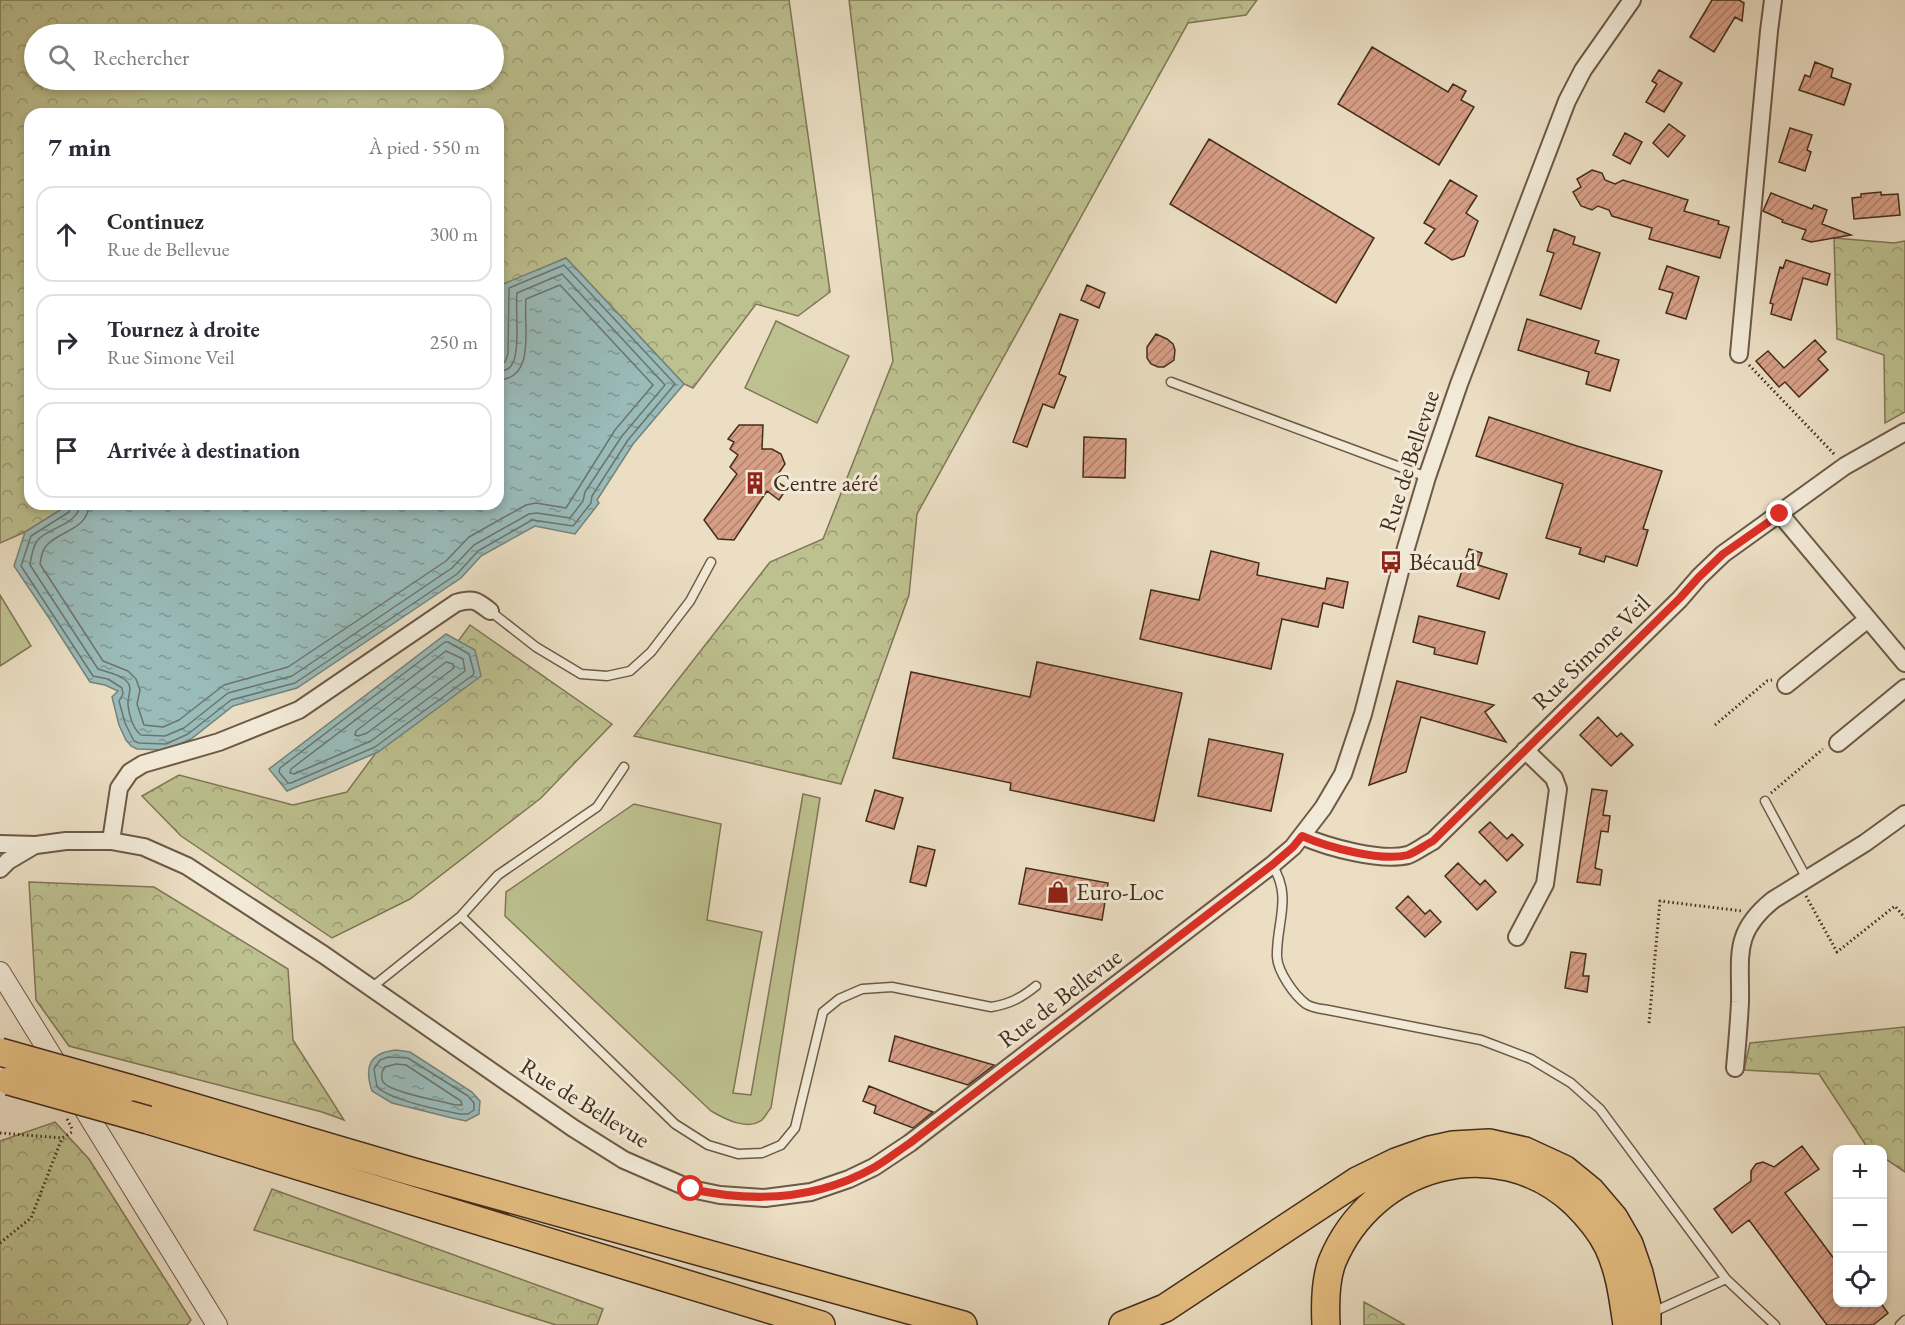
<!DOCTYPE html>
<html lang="fr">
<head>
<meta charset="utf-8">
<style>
  body { margin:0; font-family:"EB Garamond",serif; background:#f7f7f7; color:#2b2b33 }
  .controls { position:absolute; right:18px; bottom:18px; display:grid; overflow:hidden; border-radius:12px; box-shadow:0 3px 9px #0003 }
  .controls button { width:54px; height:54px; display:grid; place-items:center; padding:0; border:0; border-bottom:2px solid #e1e1e2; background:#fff; color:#2b2b33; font:30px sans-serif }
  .stop { position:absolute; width:18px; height:18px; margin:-14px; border:4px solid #d93025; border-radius:50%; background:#fff }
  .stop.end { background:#d93025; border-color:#fff; box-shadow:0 2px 6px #0008 }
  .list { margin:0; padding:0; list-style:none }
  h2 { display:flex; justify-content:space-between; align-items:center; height:78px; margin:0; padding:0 24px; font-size:26px }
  h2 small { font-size:20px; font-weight:400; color:#7c7c81 }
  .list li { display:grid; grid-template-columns:39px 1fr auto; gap:18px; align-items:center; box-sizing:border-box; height:96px; margin:0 12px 12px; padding:0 12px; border:2px solid #e1e1e2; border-radius:18px }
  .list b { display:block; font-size:22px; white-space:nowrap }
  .list p { margin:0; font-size:20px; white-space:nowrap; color:#7c7c81 }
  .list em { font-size:20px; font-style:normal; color:#7c7c81 }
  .icon { flex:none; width:33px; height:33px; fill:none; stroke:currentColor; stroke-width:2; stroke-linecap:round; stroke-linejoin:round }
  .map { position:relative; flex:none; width:1905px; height:1325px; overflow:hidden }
  .search { position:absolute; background:#fff; box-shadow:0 3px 9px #0003; left:24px; top:24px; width:480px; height:66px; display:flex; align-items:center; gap:15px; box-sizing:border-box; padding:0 21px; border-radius:33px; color:#7c7c81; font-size:22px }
  .panel { position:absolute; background:#fff; box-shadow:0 3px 9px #0003; left:24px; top:108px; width:480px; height:402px; border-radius:18px }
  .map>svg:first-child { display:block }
</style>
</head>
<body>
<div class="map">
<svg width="1905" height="1325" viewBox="0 0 1905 1325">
  <defs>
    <pattern id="forest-crowns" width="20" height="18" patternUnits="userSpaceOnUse" patternTransform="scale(1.5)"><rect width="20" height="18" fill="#bdc08f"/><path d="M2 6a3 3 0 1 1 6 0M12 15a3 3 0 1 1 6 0" fill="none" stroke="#9b9c74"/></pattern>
    <pattern id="water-ripples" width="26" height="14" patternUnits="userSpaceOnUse" patternTransform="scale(1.5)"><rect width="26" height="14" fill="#99bbba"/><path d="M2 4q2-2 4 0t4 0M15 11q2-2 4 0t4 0" fill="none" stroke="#7e9896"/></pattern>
    <pattern id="building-hatch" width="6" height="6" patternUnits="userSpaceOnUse" patternTransform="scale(1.5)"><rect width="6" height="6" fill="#d89f87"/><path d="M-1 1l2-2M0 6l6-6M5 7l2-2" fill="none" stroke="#b1826e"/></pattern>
  </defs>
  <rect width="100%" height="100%" fill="#ebdec3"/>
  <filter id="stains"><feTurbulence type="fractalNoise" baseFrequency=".00333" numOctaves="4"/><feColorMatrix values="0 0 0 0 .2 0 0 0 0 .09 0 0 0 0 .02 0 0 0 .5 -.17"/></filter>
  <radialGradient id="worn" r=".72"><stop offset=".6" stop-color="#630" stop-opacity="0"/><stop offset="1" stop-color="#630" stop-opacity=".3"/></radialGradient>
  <!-- grass -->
  <path fill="#bdc08f" stroke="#807655" stroke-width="1.5" d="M776,321l73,35 -32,67 -72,-35z
    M0,595l31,51 -31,20z
    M803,794l17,4 -49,310c-3,3 -6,9 -9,12 -15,11 -37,-1 -51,-9l-206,-195 1,-24 128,-88 87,20 -14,96 55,12 -29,161 18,2z"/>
  <!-- forest -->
  <path fill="url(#forest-crowns)" stroke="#807655" stroke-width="1.5" fill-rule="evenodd" d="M0,0h789l41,292 -32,24 -42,-12 -63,84 -9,-4 -118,-126 -68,29v-173h-468v390h40l-45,28 -25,11zM34,34h460v46h-460z
    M849,0h408l-11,15 -58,8 -271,491 -8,81 -68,189 -207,-48 136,-174 53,-23 70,-178z
    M1834,238l60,5 11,-2v171l-20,11 -1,-68 -47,-16z
    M470,625l142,99 -71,74 -131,101 -78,39 -151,-102 -39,-40 37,-21 114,30 54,-13z
    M29,882l125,5 134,82 5,71 51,80 -22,-8 -253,-66 -33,-46z
    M1905,1027v145l-22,-15 -1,-7 -11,-1 -4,-2 -48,-73 -75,-4 6,-27z
    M55,1122l34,37 102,161 -4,5h-187v-184z
    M272,1189l331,120 -6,16h-41l-302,-95z
    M1364,1302l41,23h-41z"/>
  <!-- water -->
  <path fill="url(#water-ripples)" stroke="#77827a" stroke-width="1.5" d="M566,258l118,126 -51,60 -36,56 2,3 -24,31 -40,-8 -54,30 -20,22 -164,110 -64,18 -42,33 -25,11 -29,-1 -6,-3 -5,-6 -7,-15 -7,-28 6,-6 -13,-6 -15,-3 -41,-64 -35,-52 11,-34 45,-28h428v-140l4,-10 1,-70z
    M446,634l29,16 6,26 -103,76 -91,39 -18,-22z
    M396,1050l14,2 62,40 8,9 -1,13 -13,7 -14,-3 -60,-15 -20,-12c-8,-24 -3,-38 24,-41z"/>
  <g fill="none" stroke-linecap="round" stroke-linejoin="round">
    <!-- shore -->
    <path stroke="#6e746a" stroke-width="1.5" d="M72,504l-3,8 -38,24 -10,30 72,110 15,3 14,9 1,6 -4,7 6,22 9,18 5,2 27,1 22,-10 43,-34 64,-17 162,-109 21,-23 54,-31 41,6 18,-23 1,-7 36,-56 47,-56 -111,-119 -55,23 -1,66 -3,8 -7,2
      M80,504c-2,22 -33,23 -43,37 -4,6 -6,17 -7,24l68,104c8,3 18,4 26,10 11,8 3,16 4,26 1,10 5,24 13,30l24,1 19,-8 44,-35 64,-17 160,-108 22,-23 55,-31 8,-1 33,5 13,-17 2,-9 37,-56 43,-51 -103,-111 -45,19c-2,17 4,61 -6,73 -3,4 -8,5 -13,5
      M89,504c-1,26 -29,26 -43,42 -4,4 -5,12 -6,18l63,97 25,10 8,8 4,11 -3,14 7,21 19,2 16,-7 45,-35 64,-18 158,-106 23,-24 57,-32 10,-2 30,5 49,-78 38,-45 -93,-100 -34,14c-3,25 11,80 -28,81
      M445,642h3l21,12 5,18 -1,3 -98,72 -84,36h-3l-9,-11 1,-4z
      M446,651l17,8 2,12 -94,70 -77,33 -4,-1 1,-4z
      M446,662l7,2 1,4 -87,65 -9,3 -3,-1 1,-4z
      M388,1057l20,1 60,38 6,7v7l-6,4h-8c-21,-4 -68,-13 -83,-27l-3,-18 6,-9z
      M396,1064l10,1 55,36 1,4h-7c-14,-4 -60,-12 -70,-21 -5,-4 -4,-12 0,-17z"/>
  </g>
  <!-- building -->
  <path fill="url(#building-hatch)" stroke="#432d1b" stroke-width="1.5" d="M1712,0h27l5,3 -2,18 -7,-4 -21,35 -24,-15z
    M1372,47l76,45 5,-8 13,7 -5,9 13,7 -35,58 -101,-61z
    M1815,62l18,7 -2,8 20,7 -7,21 -45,-15 6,-15 5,2z
    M1659,70l23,13 -18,29 -18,-10 11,-18 -5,-3z
    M1669,124l16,12 -17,21 -15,-14z
    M1790,128l22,7 -5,15 4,2 -6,19 -26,-9z
    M1625,133l17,9 -12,22 -17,-9z
    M1209,139l165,99 -38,65 -166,-99z
    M1592,170l10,3 3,7 10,4 8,-4 65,20 -4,11 35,10 -1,3 11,3 -9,31 -71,-19 3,-11 -40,-12 -3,-6 -11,-4 -6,4 -11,-4 -8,-14 8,-5 -4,-8z
    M1450,180l27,16 -11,17 12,8 -14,35 -12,4 -27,-17 10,-14 -11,-6z
    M1881,192v3l17,-1 2,21 -46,4 -2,-21 9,-1v-3z
    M1771,193l41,16 2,-4 13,5 -5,14 29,11 -40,7 -9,-3 4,-9 -24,-8 1,-2 -20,-9z
    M1554,229l21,8 -2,7 27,9 -19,56 -41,-14 14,-42 -7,-2z
    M1786,260l44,14 -3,11 -24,-7 -12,42 -20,-6 2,-10 -3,-1 10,-36 3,1z
    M1667,266l32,11 -13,42 -20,-6 7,-20 -14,-4z
    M1087,285l18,8 -6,15 -18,-8z
    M1060,314l18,6 -19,54 7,3 -12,31 -11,-4 -16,43 -14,-5z
    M1527,319l72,22 -4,12 24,7 -9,31 -24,-7 3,-12 -71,-22z
    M1156,334l11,5 6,5 2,6 -1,10 -10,7h-6l-7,-3 -4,-6v-11z
    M1815,340l11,12 -8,7 10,11 -29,27 -14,-15 -6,5 -23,-26 12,-10 16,17z
    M1489,417l88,29 85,25 -19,58 5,1 -11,36 -31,-10 -2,6 -25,-8 2,-6 -35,-10 17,-54 -87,-28z
    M739,425h24l-1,24h10l9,5 4,10 -11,16 13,8 -8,12 -12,-9 -33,49 -16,-1 -14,-19 33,-46 -7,-7 8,-12 -8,-6 4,-7 -6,-3z
    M1084,437l42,2 -1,39 -42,-1z
    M1469,549l13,4 -4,12 29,9 -8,25 -42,-13z
    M1211,551l48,12 -2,12 68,14 2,-11 21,4 -5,26 -20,-5 -5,24 -36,-8 -11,50 -131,-30 11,-49 48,10z
    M1419,616l66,16 -8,32 -43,-10 1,-6 -22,-6z
    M1037,662l145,31 -28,128 -144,-31 1,-7 -118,-25 18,-86 119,25z
    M1397,681l97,24 -9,7 21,30 -85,-25 -15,55 -37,13z
    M1598,717l19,20 4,-4 12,12 -22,21 -31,-31z
    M1209,739l74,15 -12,57 -73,-15z
    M1592,789l15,2 -4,24 7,1 -2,16 -7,-1 -6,37 7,2 -2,15 -23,-3z
    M875,790l28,8 -9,31 -28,-8z
    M1490,822l17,17 5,-5 11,11 -16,16 -28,-29z
    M918,846l17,4 -9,36 -16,-4z
    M1458,863l22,22 5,-5 11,12 -19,18 -32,-34z
    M1026,868l82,15 -6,37 -83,-16z
    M1408,896l17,18 5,-4 11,12 -16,15 -29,-29z
    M1571,952l15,2 -3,22h6l-2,16 -22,-4z
    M895,1036l40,12 59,17 -26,20 -79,-24z
    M869,1086l64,26 -20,16 -39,-15 2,-7 -13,-5z
    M1802,1146l17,23 -34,24 53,71v38h42l8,11 -15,12h-46l-78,-105 -17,13 -18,-24 37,-28v-10l5,-7 7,-2 11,5z"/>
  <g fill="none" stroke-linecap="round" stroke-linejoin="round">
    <!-- service casing -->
    <g stroke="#6d5945" stroke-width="11">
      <path id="service" d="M1171,382l256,95
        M490,611l46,36 45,27 26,2 23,-5 21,-19 39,-51 21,-39
        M1765,801l42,78
        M1272,865c21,32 4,58 5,92 1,15 17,38 29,47 6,4 16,5 22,6l153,30 50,19 40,24 29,26 126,170
        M461,916l214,208 33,21 30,9 24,-1 19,-8 14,-17 28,-116 16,-13 23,-10 30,-2 99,20c19,-3 30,-9 45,-21
        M371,988l90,-72 37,-41 99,-68 27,-40
        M1653,1312l73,-33 49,46
        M1900,1325l5,-5"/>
    </g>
    <!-- minor casing -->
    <g stroke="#6d5945" stroke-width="20">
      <path id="minor" d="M1739,354l30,-323 4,-31
        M1780,514l125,149
        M1786,685l82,-66
        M1838,743l67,-55
        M1302,836c25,11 79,26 106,19 8,-3 17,-10 25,-14l247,-242 19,-22 24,-23 122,-88 60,-34
        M111,841l8,-53 11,-16 13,-8 76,-22 80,-32 157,-107c17,-5 20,-3 34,8
        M0,844l36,1 30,-4h45l33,6 43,19 137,89 249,173 51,32 67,29 29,6 45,3 46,-6 38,-13 25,-12 36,-24 362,-278 21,-18 30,-39 20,-34 20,-60 43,-166 21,-71 32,-93 108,-283 16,-31 49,-70
        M0,869l8,-8 27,-16
        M1517,937l28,-53 13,-95 -4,-11 -29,-28
        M1735,1068c2,-22 4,-44 5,-66 1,-46 -8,-69 33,-102l92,-57 40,-29"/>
    </g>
    <!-- tertiary casing -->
    <g stroke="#6d5945" stroke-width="22">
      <path id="tertiary" d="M0,972l217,353"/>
    </g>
    <!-- trunk casing -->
    <g stroke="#432d1b" stroke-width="30">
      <path id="trunk" d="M128,1088l282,83 553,154
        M148,1120l673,205
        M1123,1325l42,-17 192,-127 39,-19 34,-12 23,-5 36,-2 36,8 39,18 27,22 23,27 15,26 10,29 8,33v19
        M1326,1325c-1,-20 -1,-44 6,-63 40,-98 164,-133 243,-59 13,13 25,27 33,43 12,25 15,52 19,79"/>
    </g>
    <!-- path -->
    <path stroke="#432d1b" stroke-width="3" stroke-dasharray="1.5 3" stroke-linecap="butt" d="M1749,365l87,91
      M1715,725l52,-44 5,-1
      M1771,793l52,-44
      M1806,896l31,56 58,-46 10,12
      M1649,1023l11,-122 82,10
      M67,1119l6,12
      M0,1133l62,5 12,-7
      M0,1243l31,-25 31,-80"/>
    <!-- service -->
    <use href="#service" stroke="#f2ead8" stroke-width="8"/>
    <!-- minor -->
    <use href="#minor" stroke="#f2ead8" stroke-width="16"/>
    <!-- tertiary -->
    <use href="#tertiary" stroke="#f2ead8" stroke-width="20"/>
    <!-- trunk -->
    <use href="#trunk" stroke="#e6bf82" stroke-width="27"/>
    <!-- trunk-bridge casing -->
    <g stroke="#432d1b" stroke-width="30" stroke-linecap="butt">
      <path id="trunk-bridge" d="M0,1052l128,36
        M9,1081l139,39"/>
    </g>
    <!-- trunk-bridge -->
    <use href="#trunk-bridge" stroke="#e6bf82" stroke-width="27"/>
  </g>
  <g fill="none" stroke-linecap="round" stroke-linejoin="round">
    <!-- route -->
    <path stroke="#d93025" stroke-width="8" d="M691,1189c63,14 126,11 184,-22 12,-7 23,-16 35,-24l362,-278 21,-18 9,-11c25,11 79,26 106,19 8,-3 17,-10 25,-14l247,-243 19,-21 24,-23 57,-40"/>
  </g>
  <!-- icons -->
  <defs>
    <g id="building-bare" transform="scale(1.8)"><path d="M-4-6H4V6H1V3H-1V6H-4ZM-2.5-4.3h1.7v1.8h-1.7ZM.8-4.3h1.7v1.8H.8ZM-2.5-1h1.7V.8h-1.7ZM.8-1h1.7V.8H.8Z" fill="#8f2418" stroke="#f2ead8" stroke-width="2.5" paint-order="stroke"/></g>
    <g id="bus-bare" transform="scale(1.8)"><path d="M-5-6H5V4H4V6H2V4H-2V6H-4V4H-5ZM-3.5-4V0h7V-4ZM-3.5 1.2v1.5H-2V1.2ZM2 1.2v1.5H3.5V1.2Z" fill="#8f2418" stroke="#f2ead8" stroke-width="2.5" paint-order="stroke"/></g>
    <g id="shop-bare" transform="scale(1.8)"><path d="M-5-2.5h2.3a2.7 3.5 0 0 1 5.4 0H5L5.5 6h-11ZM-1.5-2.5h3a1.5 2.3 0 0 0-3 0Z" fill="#8f2418" stroke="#f2ead8" stroke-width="2.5" paint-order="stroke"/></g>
  </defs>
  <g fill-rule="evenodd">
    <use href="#building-bare" x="755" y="483"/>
    <use href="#bus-bare" x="1391" y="562"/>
    <use href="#shop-bare" x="1058" y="892"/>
  </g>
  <g text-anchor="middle" stroke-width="6" stroke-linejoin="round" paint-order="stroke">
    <!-- street labels -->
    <g font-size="24" fill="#432d1b" stroke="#f2ead8">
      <text transform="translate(1409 461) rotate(-72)" y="8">Rue de Bellevue</text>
      <text transform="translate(1591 652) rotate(-44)" y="8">Rue Simone Veil</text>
      <text transform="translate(1060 998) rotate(-37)" y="8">Rue de Bellevue</text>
      <text transform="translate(585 1103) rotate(32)" y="8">Rue de Bellevue</text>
    </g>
    <!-- poi labels -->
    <g font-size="24" fill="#432d1b" stroke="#f2ead8" text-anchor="start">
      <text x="773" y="491">Centre aéré</text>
      <text x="1409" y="570">Bécaud</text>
      <text x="1076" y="900">Euro-Loc</text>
    </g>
  </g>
  <rect width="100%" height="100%" filter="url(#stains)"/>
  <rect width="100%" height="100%" fill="url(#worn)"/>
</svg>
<div class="controls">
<button>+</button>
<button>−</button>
<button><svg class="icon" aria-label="locate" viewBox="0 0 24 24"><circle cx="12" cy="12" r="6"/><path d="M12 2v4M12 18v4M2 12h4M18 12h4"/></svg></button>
</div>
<div class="stop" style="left:691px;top:1189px"></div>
<div class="stop end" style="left:1780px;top:514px"></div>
<div class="search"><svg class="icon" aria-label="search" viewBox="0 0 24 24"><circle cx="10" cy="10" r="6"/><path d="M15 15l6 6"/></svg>Rechercher</div>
<section class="panel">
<h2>7 min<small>À pied · 550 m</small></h2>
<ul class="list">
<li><svg class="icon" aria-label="ahead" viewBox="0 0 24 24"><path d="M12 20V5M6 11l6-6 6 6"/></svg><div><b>Continuez</b><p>Rue de Bellevue</p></div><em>300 m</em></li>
<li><svg class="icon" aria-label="right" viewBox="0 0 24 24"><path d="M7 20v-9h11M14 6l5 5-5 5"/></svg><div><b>Tournez à droite</b><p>Rue Simone Veil</p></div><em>250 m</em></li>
<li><svg class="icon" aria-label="arrive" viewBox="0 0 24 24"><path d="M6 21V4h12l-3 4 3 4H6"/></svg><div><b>Arrivée à destination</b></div></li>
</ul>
</section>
</div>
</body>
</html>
